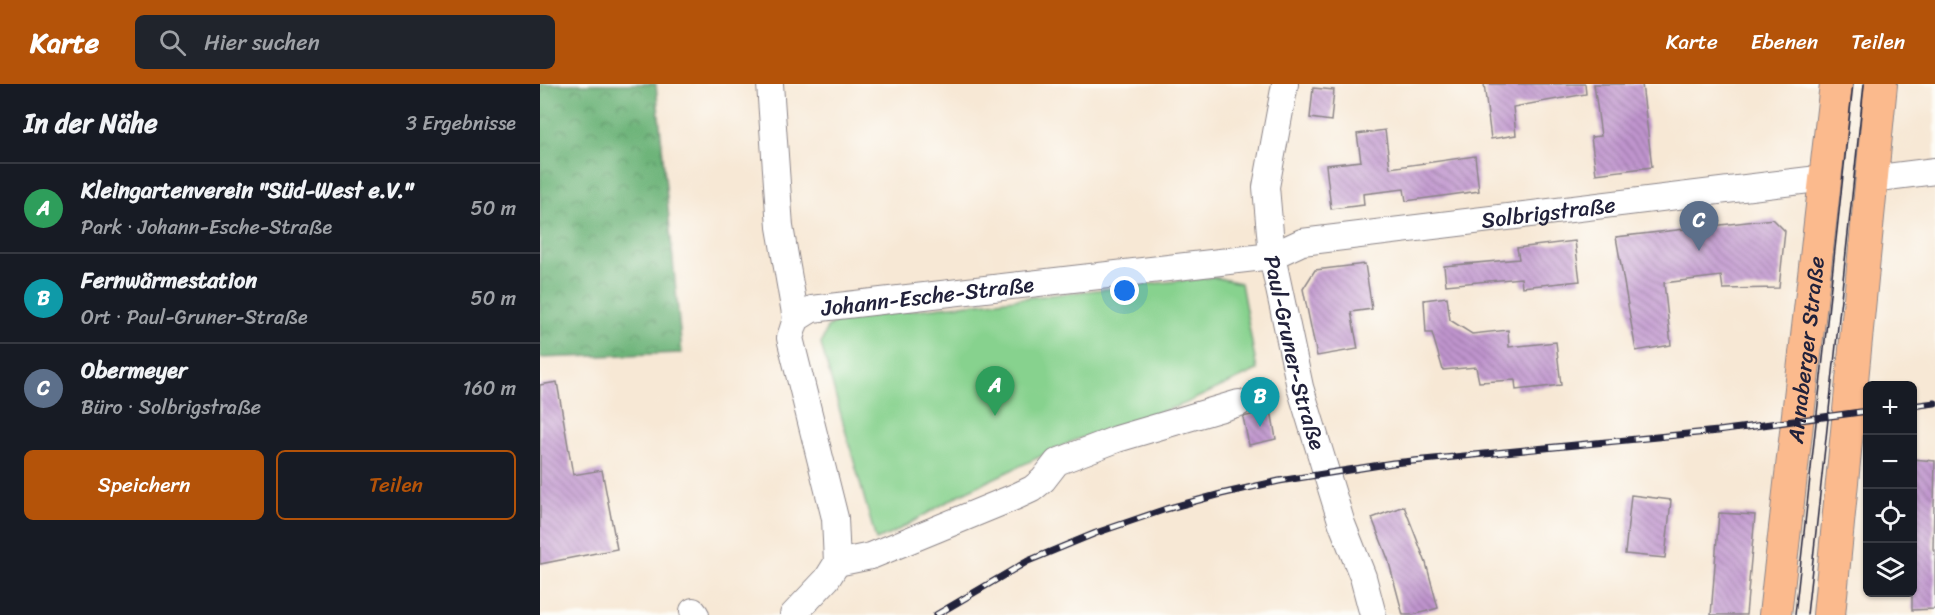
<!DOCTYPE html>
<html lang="de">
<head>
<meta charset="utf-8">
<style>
  body { margin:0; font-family:Sriracha,sans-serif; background:#20242c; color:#f1f3f6 }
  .controls { position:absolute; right:18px; bottom:18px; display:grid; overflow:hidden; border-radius:9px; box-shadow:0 2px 4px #0004 }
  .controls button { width:54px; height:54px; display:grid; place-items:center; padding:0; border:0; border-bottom:2px solid #363941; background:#171b24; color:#f1f3f6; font:30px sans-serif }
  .you { position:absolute; left:585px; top:207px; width:21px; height:21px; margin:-15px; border:4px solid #fff; border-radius:50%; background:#1a73e8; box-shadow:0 0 0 9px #1a73e833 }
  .badge { display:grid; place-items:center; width:39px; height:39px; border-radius:50%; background:#b45309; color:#fff; font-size:20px; font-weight:700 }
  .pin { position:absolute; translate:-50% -50px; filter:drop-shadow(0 2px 3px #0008) }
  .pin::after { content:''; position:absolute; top:32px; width:21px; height:18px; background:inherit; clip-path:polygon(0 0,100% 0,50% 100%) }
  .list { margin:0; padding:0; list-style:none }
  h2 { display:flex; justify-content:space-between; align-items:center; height:78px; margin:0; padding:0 24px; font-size:26px }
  h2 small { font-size:20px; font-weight:400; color:#9ea1a6 }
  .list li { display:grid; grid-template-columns:39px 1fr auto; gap:18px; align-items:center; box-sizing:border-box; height:90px; padding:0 24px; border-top:2px solid #363941 }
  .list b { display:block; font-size:22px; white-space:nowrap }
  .list p { margin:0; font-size:20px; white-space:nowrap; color:#9ea1a6 }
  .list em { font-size:20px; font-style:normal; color:#9ea1a6 }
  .actions { display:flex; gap:12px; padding:18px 24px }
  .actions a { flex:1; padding:14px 0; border:2px solid #b45309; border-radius:9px; text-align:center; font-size:21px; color:#b45309 }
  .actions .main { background:#b45309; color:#fff }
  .icon { flex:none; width:33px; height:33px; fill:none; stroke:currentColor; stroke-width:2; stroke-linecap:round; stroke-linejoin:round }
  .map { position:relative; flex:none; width:1395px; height:531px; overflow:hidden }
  header { display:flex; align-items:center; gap:36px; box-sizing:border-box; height:84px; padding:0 30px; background:#b45309; color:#fff }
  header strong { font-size:28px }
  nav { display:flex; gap:33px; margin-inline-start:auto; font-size:21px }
  .search { width:420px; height:54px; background:#20242c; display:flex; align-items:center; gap:15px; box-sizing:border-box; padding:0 21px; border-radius:9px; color:#9ea1a6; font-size:22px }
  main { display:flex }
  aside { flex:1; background:#171b24 }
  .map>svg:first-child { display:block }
</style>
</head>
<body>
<header>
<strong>Karte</strong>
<div class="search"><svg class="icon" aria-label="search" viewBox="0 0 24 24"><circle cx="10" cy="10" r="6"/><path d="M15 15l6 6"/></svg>Hier suchen</div>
<nav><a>Karte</a><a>Ebenen</a><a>Teilen</a></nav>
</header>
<main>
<aside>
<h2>In der Nähe<small>3 Ergebnisse</small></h2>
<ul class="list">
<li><span class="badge" style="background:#2e9e5b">A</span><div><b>Kleingartenverein &quot;Süd-West e.V.&quot;</b><p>Park · Johann-Esche-Straße</p></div><em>50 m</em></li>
<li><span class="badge" style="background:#0f9aa8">B</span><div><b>Fernwärmestation</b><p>Ort · Paul-Gruner-Straße</p></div><em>50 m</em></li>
<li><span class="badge" style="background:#5c6f8a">C</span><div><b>Obermeyer</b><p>Büro · Solbrigstraße</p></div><em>160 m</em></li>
</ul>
<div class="actions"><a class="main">Speichern</a><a>Teilen</a></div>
</aside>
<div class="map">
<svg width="1395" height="531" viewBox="0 0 1395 531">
  <defs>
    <pattern id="forest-crowns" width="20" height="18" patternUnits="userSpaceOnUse" patternTransform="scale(1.5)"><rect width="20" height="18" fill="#6db479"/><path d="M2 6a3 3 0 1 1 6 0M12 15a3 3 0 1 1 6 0" fill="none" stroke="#599264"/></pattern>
    <pattern id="building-back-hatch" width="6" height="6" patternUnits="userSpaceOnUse" patternTransform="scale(1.5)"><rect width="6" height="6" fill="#bf94cd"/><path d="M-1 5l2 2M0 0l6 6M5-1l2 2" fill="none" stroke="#9b78a8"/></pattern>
  </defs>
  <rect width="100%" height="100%" fill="#fdfcf7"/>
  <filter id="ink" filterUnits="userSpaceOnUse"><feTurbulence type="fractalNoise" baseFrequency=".0167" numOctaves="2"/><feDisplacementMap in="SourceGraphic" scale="12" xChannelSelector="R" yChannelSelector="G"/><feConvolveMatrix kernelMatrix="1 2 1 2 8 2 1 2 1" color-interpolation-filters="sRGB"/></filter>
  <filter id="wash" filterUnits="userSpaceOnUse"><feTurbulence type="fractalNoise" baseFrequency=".008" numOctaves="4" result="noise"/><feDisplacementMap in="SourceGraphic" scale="24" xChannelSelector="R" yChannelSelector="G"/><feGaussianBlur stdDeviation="1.35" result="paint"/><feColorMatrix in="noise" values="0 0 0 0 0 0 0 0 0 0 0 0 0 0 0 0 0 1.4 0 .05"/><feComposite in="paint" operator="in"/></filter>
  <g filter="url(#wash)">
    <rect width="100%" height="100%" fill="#f7e8d5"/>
    <!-- forest -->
    <path fill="url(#forest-crowns)" stroke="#486b5a" stroke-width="1.5" d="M0,0h116l26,269 -142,5z"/>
    <!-- garden -->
    <path fill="#87d28e" stroke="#547a64" stroke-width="1.5" d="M673,193l28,6 16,87 -73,34 -109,36 -114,54 -70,40 -15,6 -55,-196 6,-16 16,-10z"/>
    <g id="blocks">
      <!-- building -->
      <path fill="url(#building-back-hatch)" d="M944,0h101l1,10 -73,13 3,28 -25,4z
        M1054,0h48l10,83 -56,7 -5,-37 10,-1z
        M773,4l21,2 -3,31 -21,-3z
        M845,46l5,38 85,-12 4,35 -73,10 -2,-12 -41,5 1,11 -33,4 -5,-44 35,-4 -4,-27z
        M1233,135l12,12 -6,57 -56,1 -2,-13 -57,7 7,62 -35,6 -20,-114z
        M1035,157l5,40 -58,6 -1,-9 -75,7 -2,-19 75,-7 -2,-11z
        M825,180l7,45 -21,3 7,37 -41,7 -14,-67 12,-19z
        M907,213l3,23 22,14 36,-4 1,17 47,-5 5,43 -45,5 -1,-10 -36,2 -3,-15 -33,3 -11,-37h-6l-2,-33z
        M17,298l16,93 29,-5 15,79 -77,15v-179z
        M731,326l5,29 -27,6 -6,-28z
        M1372,375l23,2 -2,89h2v59l-23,1z
        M1091,411l40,5 -6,58 -40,-4z
        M864,422l22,57 12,45 -25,7h-10l-15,-56 -16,-41z
        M1179,429l36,2 -9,100h-35z"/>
    </g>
  </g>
  <g filter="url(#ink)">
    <use href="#blocks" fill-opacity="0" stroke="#8c8588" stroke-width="1.5"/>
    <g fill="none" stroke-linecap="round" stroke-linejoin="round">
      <!-- minor casing -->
      <g stroke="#8c8588" stroke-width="28">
        <g id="minor">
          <path d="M230,0l10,143 16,92"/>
          <path id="s1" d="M745,0l-19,103 6,69 28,131 42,137 21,53 10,38"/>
          <path d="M1331,95l64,-8"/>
          <path d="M297,479l34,-7 146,-60 15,-7 11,-9 14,-18 60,-23 122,-36"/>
          <path d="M153,527l3,4"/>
          <path id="s2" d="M253,531l34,-36 10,-16 -2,-45 -45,-180 6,-19 16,-10 460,-53 30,-14 524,-64"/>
        </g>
      </g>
      <!-- major casing -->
      <g stroke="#8c8588" stroke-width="34">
        <g id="major">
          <path id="s3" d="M1235,531l61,-531"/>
          <path d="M1289,531l52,-531"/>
        </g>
      </g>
      <!-- minor -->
      <use href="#minor" stroke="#fff" stroke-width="26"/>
      <!-- major -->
      <use href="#major" stroke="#fbba8d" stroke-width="32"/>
      <!-- tram -->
      <path stroke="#22223b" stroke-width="1.5" d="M1255,531l58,-531
        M1267,531l57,-531"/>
      <!-- rail casing -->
      <g stroke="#22223b" stroke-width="7">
        <path id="rail" d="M1372,322l23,-3
          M396,531l92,-54 68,-28 70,-24 55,-15 58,-13 114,-18 325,-32 150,-20"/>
      </g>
      <!-- rail -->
      <use href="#rail" stroke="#fdfcf7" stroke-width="4.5" stroke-dasharray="14" stroke-linecap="butt"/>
    </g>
  </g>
  <g text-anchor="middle" stroke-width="4.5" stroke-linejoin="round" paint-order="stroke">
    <!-- street labels -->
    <g font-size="22" fill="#22223b" stroke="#fdfcf7">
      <text dy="8" stroke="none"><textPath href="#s2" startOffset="1082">Solbrigstraße</textPath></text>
      <text dy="8" stroke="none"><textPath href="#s2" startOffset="454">Johann-Esche-Straße</textPath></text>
      <text dy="8" stroke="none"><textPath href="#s3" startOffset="267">Annaberger Straße</textPath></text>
      <text dy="8" stroke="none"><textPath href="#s1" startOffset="273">Paul-Gruner-Straße</textPath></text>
    </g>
  </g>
</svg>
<div class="controls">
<button>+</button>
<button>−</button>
<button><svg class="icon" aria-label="locate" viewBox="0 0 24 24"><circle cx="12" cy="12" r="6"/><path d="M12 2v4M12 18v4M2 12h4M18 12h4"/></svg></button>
<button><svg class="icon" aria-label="layers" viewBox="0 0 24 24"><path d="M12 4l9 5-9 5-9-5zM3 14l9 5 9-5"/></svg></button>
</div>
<div class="you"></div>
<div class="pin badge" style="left:455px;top:332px;background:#2e9e5b">A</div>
<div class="pin badge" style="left:720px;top:343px;background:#0f9aa8">B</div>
<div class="pin badge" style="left:1159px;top:167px;background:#5c6f8a">C</div>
</div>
</main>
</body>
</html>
